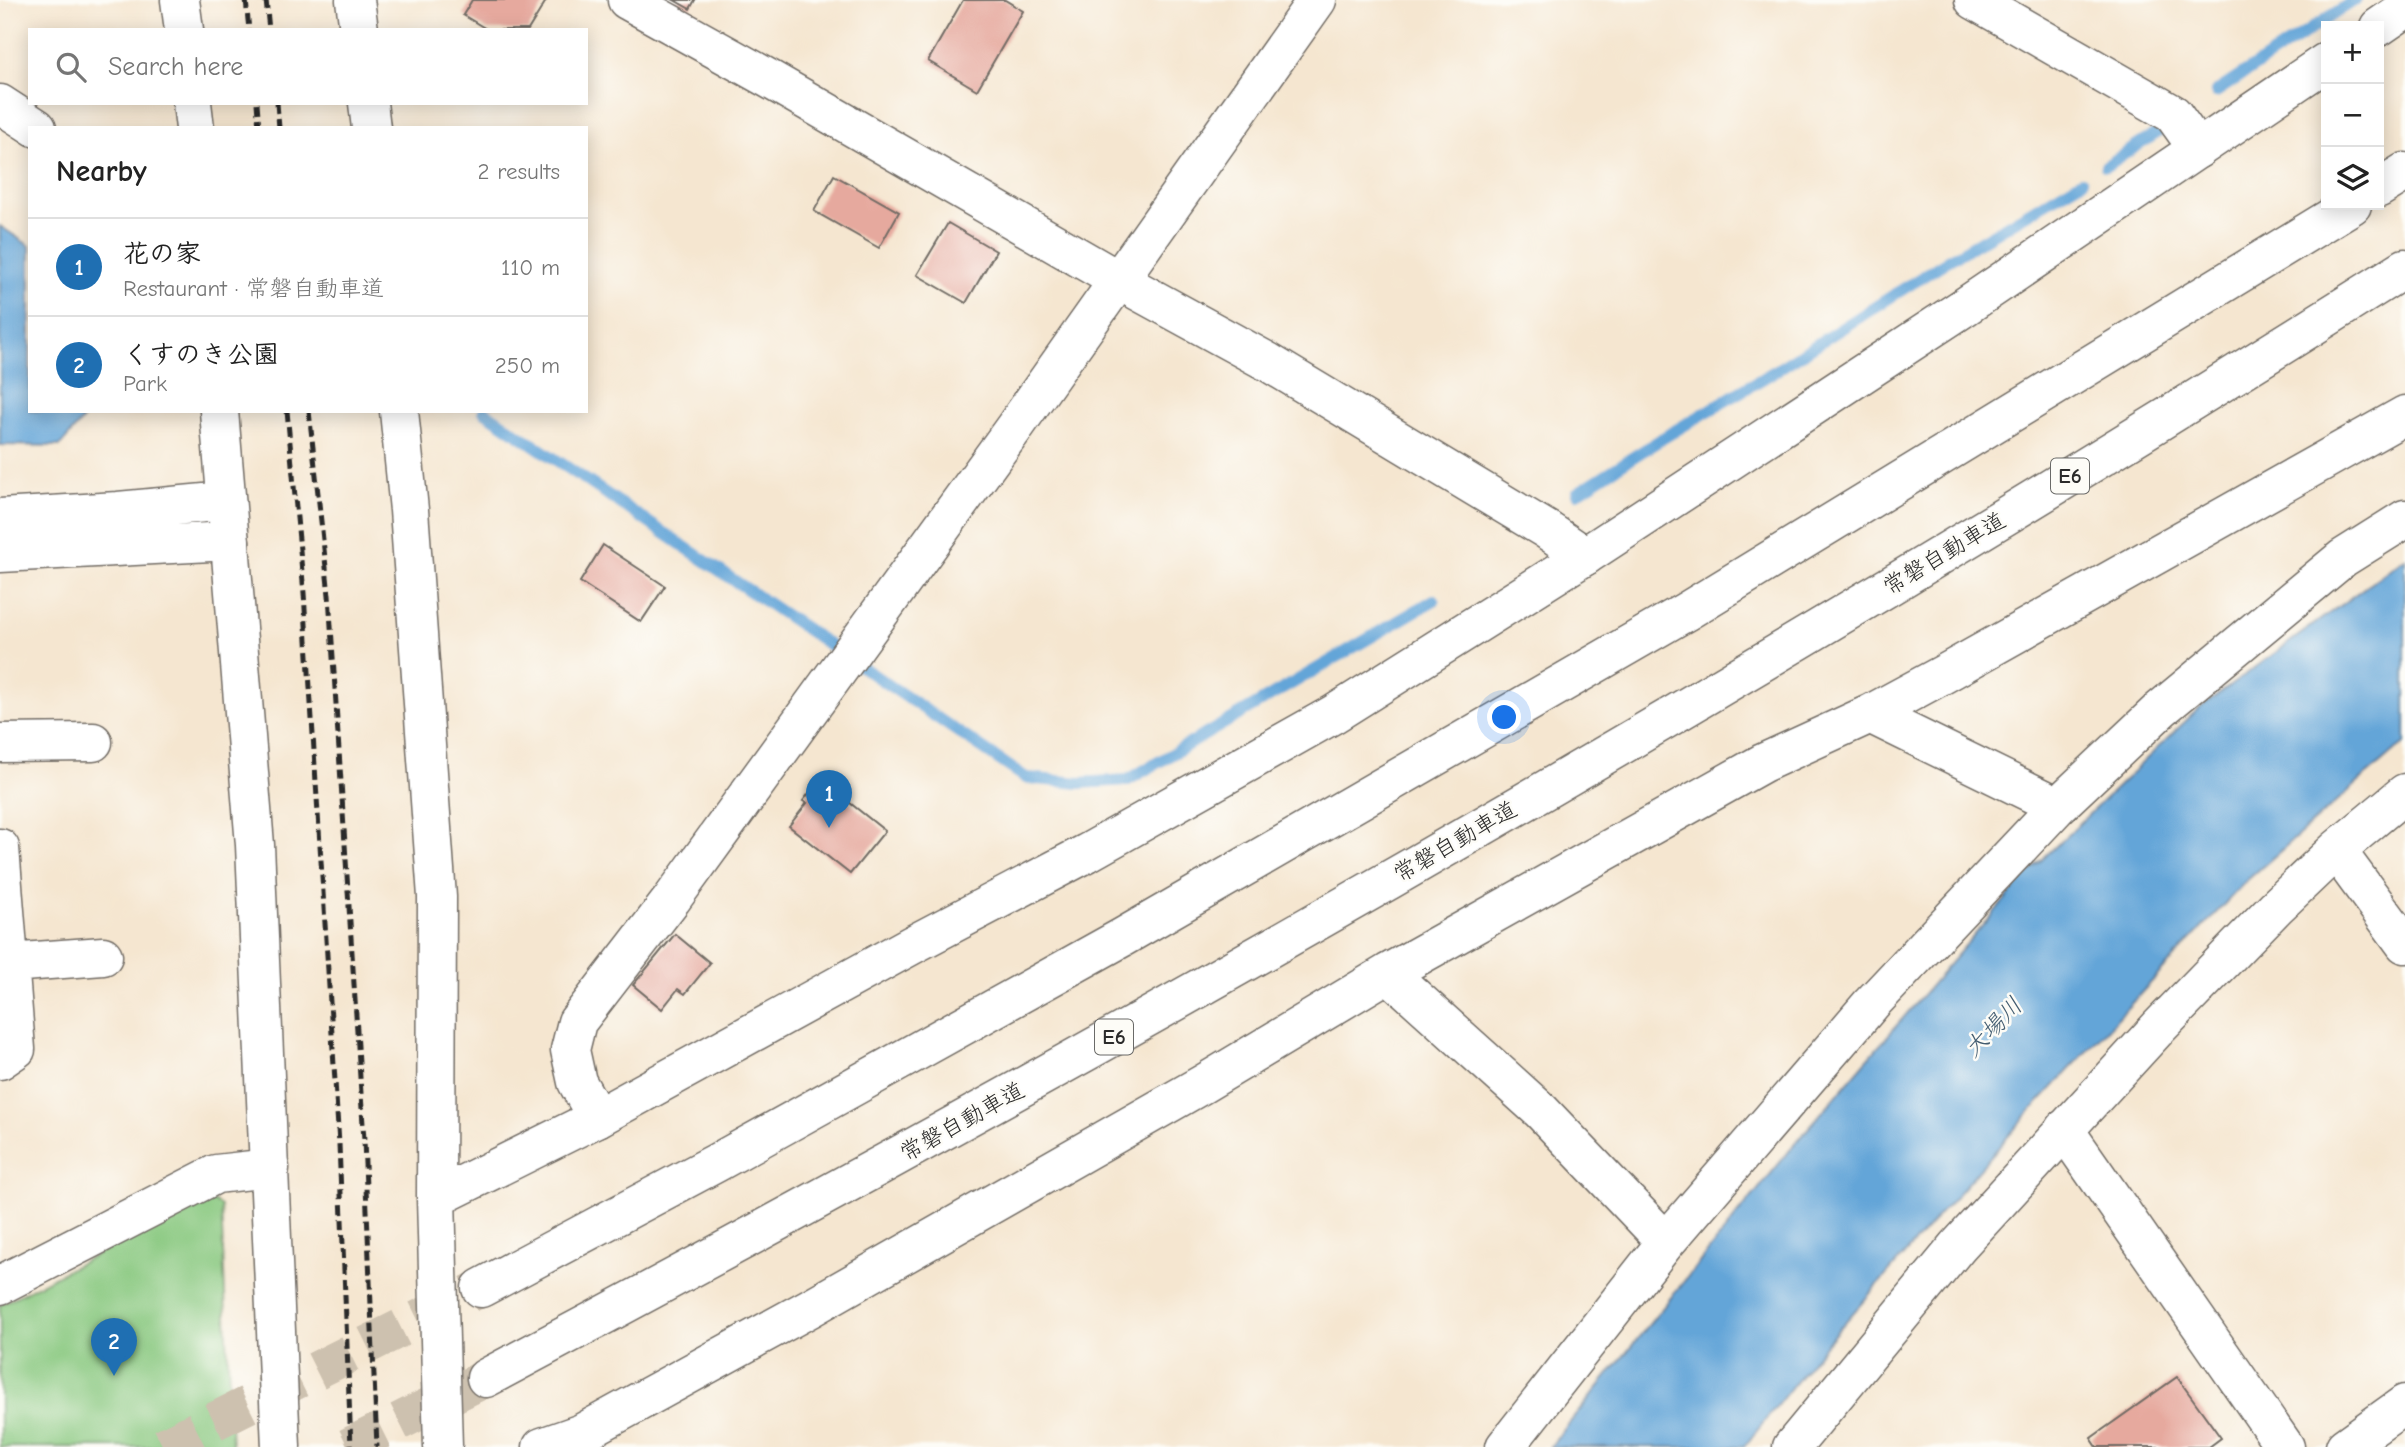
<!DOCTYPE html>
<html lang="en">
<head>
<meta charset="utf-8">
<style>
  body { margin:0; font-family:"Comic Neue","Klee One",sans-serif; background:#f6f6f6; color:#222 }
  .controls { position:absolute; right:21px; top:21px; display:grid; overflow:hidden; border-radius:0px; box-shadow:0 4px 18px #0003 }
  .controls button { width:63px; height:63px; display:grid; place-items:center; padding:0; border:0; border-bottom:2px solid #e0e0e0; background:#fff; color:#222; font:35px sans-serif }
  .you { position:absolute; left:1505px; top:718px; width:24px; height:24px; margin:-18px; border:5px solid #fff; border-radius:50%; background:#1a73e8; box-shadow:0 0 0 10px #1a73e833 }
  .badge { display:grid; place-items:center; width:46px; height:46px; border-radius:50%; background:#1f6fb2; color:#fff; font-size:23px; font-weight:700 }
  .pin { position:absolute; translate:-50% -58px; filter:drop-shadow(0 2px 4px #0008) }
  .pin::after { content:''; position:absolute; top:37px; width:24px; height:21px; background:inherit; clip-path:polygon(0 0,100% 0,50% 100%) }
  .list { margin:0; padding:0; list-style:none }
  h2 { display:flex; justify-content:space-between; align-items:center; height:91px; margin:0; padding:0 28px; font-size:30px }
  h2 small { font-size:23px; font-weight:400; color:#767676 }
  .list li { display:grid; grid-template-columns:46px 1fr auto; gap:21px; align-items:center; box-sizing:border-box; height:98px; padding:0 28px; border-top:2px solid #e0e0e0 }
  .list b { display:block; font-size:26px; white-space:nowrap }
  .list p { margin:0; font-size:23px; white-space:nowrap; color:#767676 }
  .list em { font-size:23px; font-style:normal; color:#767676 }
  .icon { flex:none; width:38px; height:38px; fill:none; stroke:currentColor; stroke-width:2; stroke-linecap:round; stroke-linejoin:round }
  .map { position:relative; flex:none; width:2405px; height:1447px; overflow:hidden }
  .search { position:absolute; background:#fff; box-shadow:0 4px 18px #0003; left:28px; top:28px; width:560px; height:77px; display:flex; align-items:center; gap:18px; box-sizing:border-box; padding:0 24px; border-radius:0px; color:#767676; font-size:26px }
  .panel { position:absolute; background:#fff; box-shadow:0 4px 18px #0003; left:28px; top:126px; width:560px; height:287px; border-radius:0px }
  .map>svg:first-child { display:block }
</style>
</head>
<body>
<div class="map">
<svg width="2405" height="1447" viewBox="0 0 2405 1447">
  <rect width="100%" height="100%" fill="#fdfcf7"/>
  <filter id="ink" filterUnits="userSpaceOnUse"><feTurbulence type="fractalNoise" baseFrequency=".0143" numOctaves="2"/><feDisplacementMap in="SourceGraphic" scale="14" xChannelSelector="R" yChannelSelector="G"/><feConvolveMatrix kernelMatrix="1 2 1 2 8 2 1 2 1" color-interpolation-filters="sRGB"/></filter>
  <filter id="wash" filterUnits="userSpaceOnUse"><feTurbulence type="fractalNoise" baseFrequency=".00686" numOctaves="4" result="noise"/><feDisplacementMap in="SourceGraphic" scale="28" xChannelSelector="R" yChannelSelector="G"/><feGaussianBlur stdDeviation="1.57" result="paint"/><feColorMatrix in="noise" values="0 0 0 0 0 0 0 0 0 0 0 0 0 0 0 0 0 1.4 0 .05"/><feComposite in="paint" operator="in"/></filter>
  <g filter="url(#wash)">
    <rect width="100%" height="100%" fill="#f5e6d0"/>
    <!-- green -->
    <path fill="#88c87f" stroke="#5a7a55" stroke-width="2" d="M207,1197l14,9 11,241h-232v-142z"/>
    <!-- water -->
    <path fill="#64a5d8" stroke="#486882" stroke-width="2" d="M0,226l30,20v165h60l-30,35 -60,-1z
      M2405,558v186l-13,9 -147,129 -219,234 -202,230 -80,101h-194l249,-308 228,-265 170,-164z"/>
    <g fill="none" stroke-linecap="round" stroke-linejoin="round">
      <!-- stream -->
      <path stroke="#64a5d8" stroke-width="12" d="M2216,92l139,-92
        M2106,166l54,-35
        M484,411l542,367 53,5 49,-3 306,-180
        M1577,493l86,-55 112,-67 172,-110 135,-80"/>
    </g>
    <g id="blocks">
      <!-- building -->
      <path fill="#e6a99e" d="M472,0h72l2,1 -18,29h-40l-25,-15z
        M674,0h21l-5,9z
        M963,0h42l18,11 -46,79 -49,-29z
        M834,175l65,37 -20,36 -65,-37z
        M948,223l48,28 -30,52 -49,-28z
        M603,545l62,41 -24,36 -61,-40z
        M820,779l65,52 -35,43 -61,-48 18,-23 -4,-2z
        M675,934l35,29 -25,31 -7,-5 -16,20 -29,-24z
        M2177,1377l44,61 -12,9h-112l-6,-9z"/>
    </g>
  </g>
  <g filter="url(#ink)">
    <use href="#blocks" fill-opacity="0" stroke="#726c65" stroke-width="2"/>
    <g fill="none" stroke-linecap="round" stroke-linejoin="round">
      <!-- motorway-tunnel -->
      <path stroke="#cdc1af" stroke-width="38" stroke-dasharray="38 19" stroke-linecap="butt" d="M163,1447l318,-159
        M348,1447l138,-69"/>
      <!-- minor casing -->
      <g stroke="#726c65" stroke-width="41">
        <path id="minor" d="M627,0l144,80 347,200 150,82 279,168 38,26
          M1974,0l199,114 25,35
          M0,104l37,24
          M0,518l118,-7 108,-10
          M0,553l230,-12
          M1870,714l188,92
          M0,743l93,-1
          M0,848l16,201 -16,11
          M2336,850l69,94
          M9,963l94,-7
          M1388,973l153,138 125,131
          M597,1118l-20,-36 -7,-32 7,-28 95,-123 342,-471 303,-428
          M0,1285l216,-111 54,-6
          M542,1447l40,-14 228,-125 393,-224 185,-111 375,-210 107,-49 74,-40 461,-259
          M1505,1447l161,-205 205,-238 187,-198 103,-97 182,-151 62,-39
          M1792,1447l166,-201 201,-219 117,-120 60,-57 69,-57
          M2345,1447l60,-43"/>
      </g>
      <!-- tertiary casing -->
      <g stroke="#726c65" stroke-width="41">
        <path id="tertiary" d="M180,0l4,30
          M355,0l4,30
          M2379,27l26,-18
          M192,103l3,25
          M368,103l3,25
          M219,411l36,434 26,602
          M399,411l10,99 28,387 -1,301 7,249
          M2064,1129l221,318
          M436,1198l161,-80 315,-173 175,-92 247,-139 251,-158 378,-248 363,-246"/>
      </g>
      <!-- motorway casing -->
      <g stroke="#726c65" stroke-width="41">
        <path id="motorway" d="M2379,188l26,-16
          M481,1288l235,-125 407,-226 564,-326 665,-406
          M486,1378c653,-346 1294,-714 1919,-1110"/>
      </g>
      <!-- minor -->
      <use href="#minor" stroke="#fff" stroke-width="38"/>
      <!-- tertiary -->
      <use href="#tertiary" stroke="#fff" stroke-width="38"/>
      <!-- motorway -->
      <use href="#motorway" stroke="#fff" stroke-width="38"/>
      <!-- rail -->
      <path stroke="#2b2b2b" stroke-width="5" stroke-dasharray="10 5" stroke-linecap="butt" d="M246,0l3,30
        M266,0l3,30
        M257,103l2,25
        M277,103l2,25
        M287,411l17,182 35,551 12,303
        M309,411l20,184 35,545 13,307"/>
    </g>
  </g>
  <g text-anchor="middle" stroke-width="5" stroke-linejoin="round" paint-order="stroke">
    <!-- shield labels -->
    <g fill="#fdfcf7" stroke="#6a6a68" stroke-width="2">
      <rect x="2051" y="458.5" width="38" height="35" rx="5"/>
      <rect x="1095" y="1019.5" width="38" height="35" rx="5"/>
    </g>
    <g font-size="21" font-weight="bold" fill="#2b2b2b">
      <text x="2070" y="483">E6</text>
      <text x="1114" y="1044">E6</text>
    </g>
    <!-- street labels -->
    <g font-size="23" fill="#2b2b2b" stroke="#fdfcf7">
      <text transform="translate(1944 553) rotate(-31)" y="8">常磐自動車道</text>
      <text transform="translate(1455 841) rotate(-30)" y="8">常磐自動車道</text>
      <text transform="translate(962 1121) rotate(-29)" y="8">常磐自動車道</text>
    </g>
    <!-- water labels -->
    <g font-size="24" font-style="italic" fill="#425c70" stroke="#fdfcf7">
      <text transform="translate(1993 1027) rotate(-46)" y="8">大場川</text>
    </g>
  </g>
</svg>
<div class="controls">
<button>+</button>
<button>−</button>
<button><svg class="icon" aria-label="layers" viewBox="0 0 24 24"><path d="M12 4l9 5-9 5-9-5zM3 14l9 5 9-5"/></svg></button>
</div>
<div class="you"></div>
<div class="pin badge" style="left:829px;top:828px">1</div>
<div class="pin badge" style="left:114px;top:1376px">2</div>
<div class="search"><svg class="icon" aria-label="search" viewBox="0 0 24 24"><circle cx="10" cy="10" r="6"/><path d="M15 15l6 6"/></svg>Search here</div>
<section class="panel">
<h2>Nearby<small>2 results</small></h2>
<ul class="list">
<li><span class="badge">1</span><div><b>花の家</b><p>Restaurant · 常磐自動車道</p></div><em>110 m</em></li>
<li><span class="badge">2</span><div><b>くすのき公園</b><p>Park</p></div><em>250 m</em></li>
</ul>
</section>
</div>
</body>
</html>
